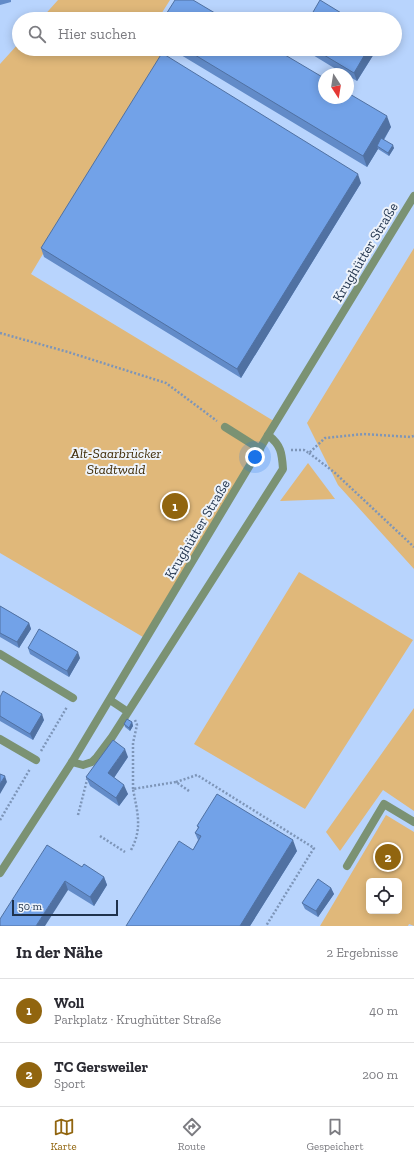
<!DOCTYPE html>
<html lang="de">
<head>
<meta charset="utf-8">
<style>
  body { margin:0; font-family:"Zilla Slab",serif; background:#f7f7f7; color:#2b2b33 }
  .controls { position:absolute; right:12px; bottom:12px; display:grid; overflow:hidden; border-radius:6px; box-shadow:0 2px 10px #0003 }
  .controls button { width:36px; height:36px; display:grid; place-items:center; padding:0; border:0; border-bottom:1px solid #e1e1e2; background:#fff; color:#2b2b33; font:20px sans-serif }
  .compass { position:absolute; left:318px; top:68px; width:36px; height:36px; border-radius:50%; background:#fff; box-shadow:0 2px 10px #0003; rotate:168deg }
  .scale { position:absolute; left:12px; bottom:10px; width:106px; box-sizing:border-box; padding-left:4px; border:2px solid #1f324c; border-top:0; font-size:11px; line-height:14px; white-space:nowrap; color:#1f324c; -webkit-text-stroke:3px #eef3fa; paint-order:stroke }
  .you { position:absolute; left:255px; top:457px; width:14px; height:14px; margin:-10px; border:3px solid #fff; border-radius:50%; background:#1a73e8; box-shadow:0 0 0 6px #1a73e833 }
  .badge { display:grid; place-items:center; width:26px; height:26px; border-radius:50%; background:#91650f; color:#fff; font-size:13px; font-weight:700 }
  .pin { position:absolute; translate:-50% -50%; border:2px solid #fff; box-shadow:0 1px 4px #0006 }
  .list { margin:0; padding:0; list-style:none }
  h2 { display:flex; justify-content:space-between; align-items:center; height:52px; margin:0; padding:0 16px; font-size:17px }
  h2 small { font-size:13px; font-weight:400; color:#7c7c81 }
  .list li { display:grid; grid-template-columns:26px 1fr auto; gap:12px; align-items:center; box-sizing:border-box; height:64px; padding:0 16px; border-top:1px solid #e1e1e2 }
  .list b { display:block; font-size:15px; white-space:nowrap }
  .list p { margin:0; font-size:13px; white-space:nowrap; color:#7c7c81 }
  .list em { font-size:13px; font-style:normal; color:#7c7c81 }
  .icon { flex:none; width:22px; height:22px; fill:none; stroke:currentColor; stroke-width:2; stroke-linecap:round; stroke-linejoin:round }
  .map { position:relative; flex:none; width:414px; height:926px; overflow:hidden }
  .search { position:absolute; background:#fff; box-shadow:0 2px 10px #0003; left:12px; right:12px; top:12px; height:44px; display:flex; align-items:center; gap:10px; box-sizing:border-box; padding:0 14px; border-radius:22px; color:#7c7c81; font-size:15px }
  .sheet { height:180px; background:#fff }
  nav { display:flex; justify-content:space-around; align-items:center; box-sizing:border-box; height:56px; border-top:1px solid #e1e1e2; background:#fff; font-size:11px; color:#7c7c81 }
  nav a { display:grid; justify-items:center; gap:2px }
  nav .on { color:#91650f }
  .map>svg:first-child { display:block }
</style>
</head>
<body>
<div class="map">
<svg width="414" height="926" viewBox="0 0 414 926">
  <rect width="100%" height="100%" fill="#b8d4fd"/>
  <!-- green -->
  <path fill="#e0b87a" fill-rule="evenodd" d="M58,0h112l-12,19h-117z
    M19,43v6h137l6,5 -131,220 246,149 -134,214 -143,-84v-489z
    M414,248v321l-76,-84 -31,-62z
    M308,463l27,36 -55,2z
    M299,572l114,68 -108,169 -111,-65z
    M414,708v103l-31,-21 -43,61 -14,-19z
    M386,815l28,17v94l-5,-2 -1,2h-88zM369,881h30v30h-30z"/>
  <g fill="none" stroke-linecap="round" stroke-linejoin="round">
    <!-- path -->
    <path stroke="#7d95b8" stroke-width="2.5" stroke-dasharray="2 2" stroke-linecap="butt" d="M0,333l68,19 98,31 51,38
      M291,450h13l5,3 16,-15 39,-4 46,3 4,-1
      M309,453l25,19 80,75
      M41,751l26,-44
      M176,782l21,-7 117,73 -48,78
      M133,789v-46l4,-18 -2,-5
      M78,815l10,-39
      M0,820l30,-51
      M100,836l25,16
      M131,850c12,-22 6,-39 2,-61l43,-7 13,9"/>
    <!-- service -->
    <path stroke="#7b9273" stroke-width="8" d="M225,427l35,22
      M0,654l73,44
      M110,700l18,12 155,-243c-1,-16 -2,-24 -15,-34
      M0,739l36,21
      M72,762l11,3 9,-3 5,-5 15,-20 16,-25
      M347,866l37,-62 30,18"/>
    <!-- minor -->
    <path stroke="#7b9273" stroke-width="8" d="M0,873l72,-111 196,-327 146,-239"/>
  </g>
  <!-- wall -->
  <path fill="#628bc8" d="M0,0h11v2l-11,3z
    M171,49h104l116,78 -7,13 10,8 -5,8 -11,-7 -11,18z
    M303,49h74l-20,32 -9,-5v-2h-4z
    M361,183l-120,195 -197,-121 -3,-9z
    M0,606l29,17 2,6 -12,19 -19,-11z
    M28,648l52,10 -11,19 -39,-23z
    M0,697l44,23 -11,20 -33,-19z
    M132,722l1,4 -3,5 -5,-4 -1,-3z
    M128,757l-14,21 14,16 -9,12 -29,-20 -4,-9z
    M197,826l100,25 -47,75h-124l67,-76 5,-10 -3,-7 3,-5z
    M82,867l22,10 3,8 -13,21 -26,-16 -68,36z
    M331,888l3,6 -16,23 -13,-8 -3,-6z"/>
  <!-- shaded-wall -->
  <path fill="#5071a2" d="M368,49h9l-20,32 -3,-8z
    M387,116l4,11 -12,20 -2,-1 1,3 -11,18 -4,-11z
    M393,145l1,3 -5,8 -1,-3z
    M358,174l3,9 -120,195 -4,-9z
    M29,623l2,6 -12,19 -2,-6z
    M78,652l2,6 -11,19 -2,-6z
    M42,714l2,6 -11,20 -3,-6z
    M132,722l1,4 -3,5 -1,-3z
    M125,749l3,8 -17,25 -3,-9z
    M5,776l2,6 -7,12v-10z
    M124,785l4,9 -9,12 -3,-8z
    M293,840l4,11 -47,75h-10z
    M104,877l3,8 -13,21 -4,-9z
    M65,881l3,9 -23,36h-9z
    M331,888l3,6 -16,23 -2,-6z"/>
  <!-- building -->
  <path fill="#72a2e8" stroke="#5071a2" d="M175,0h18l32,19h-62z
    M320,0l31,19h-42z
    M185,49h90l49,29v20h24v-5l39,23 -24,40z
    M314,49h54l-14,24z
    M162,53l196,121 -121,195 -196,-121z
    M381,138l12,7 -5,8 -11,-7z
    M0,606l29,17 -12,19 -17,-9z
    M39,629l39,23 -11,19 -39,-23z
    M3,691l39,23 -12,20 -30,-18v-19z
    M127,719l5,3 -3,6 -5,-4z
    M113,740l12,9 -17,24 16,12 -8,13 -30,-21z
    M0,774l5,2 -5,8z
    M217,794l76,46 -53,86h-114l53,-85 14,9 8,-14 -6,-3 4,-6 -2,-1z
    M47,845l35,22 2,-3 20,13 -14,20 -25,-16 -29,45h-36v-7z
    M318,879l13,9 -15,23 -14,-8z"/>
  <g text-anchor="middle" stroke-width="4" stroke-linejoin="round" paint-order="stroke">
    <!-- street labels -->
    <g font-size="14" fill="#1f324c" stroke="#eef3fa">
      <text transform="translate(365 252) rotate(-59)" y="5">Krughütter Straße</text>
      <text transform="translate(197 529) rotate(-59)" y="5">Krughütter Straße</text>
    </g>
    <!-- park labels -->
    <g font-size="14" font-style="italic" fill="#3f2b06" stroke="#eef3fa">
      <text x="116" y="458">Alt-Saarbrücker<tspan x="116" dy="16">Stadtwald</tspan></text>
    </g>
  </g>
</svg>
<div class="controls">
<button><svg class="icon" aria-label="locate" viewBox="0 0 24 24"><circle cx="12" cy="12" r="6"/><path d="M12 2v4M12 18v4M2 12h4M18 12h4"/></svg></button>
</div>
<svg class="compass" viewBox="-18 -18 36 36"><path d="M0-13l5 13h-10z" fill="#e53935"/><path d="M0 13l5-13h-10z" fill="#7c7c81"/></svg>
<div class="scale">50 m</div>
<div class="you"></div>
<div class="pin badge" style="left:175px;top:506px">1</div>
<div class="pin badge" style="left:388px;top:857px">2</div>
<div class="search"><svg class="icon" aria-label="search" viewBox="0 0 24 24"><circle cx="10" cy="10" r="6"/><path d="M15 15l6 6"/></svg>Hier suchen</div>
</div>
<section class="sheet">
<h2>In der Nähe<small>2 Ergebnisse</small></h2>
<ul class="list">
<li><span class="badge">1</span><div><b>Woll</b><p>Parkplatz · Krughütter Straße</p></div><em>40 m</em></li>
<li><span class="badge">2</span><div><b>TC Gersweiler</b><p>Sport</p></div><em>200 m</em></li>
</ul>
</section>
<nav>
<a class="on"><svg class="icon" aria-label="map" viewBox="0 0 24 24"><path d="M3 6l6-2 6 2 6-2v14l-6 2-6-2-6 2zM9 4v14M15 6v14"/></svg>Karte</a>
<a><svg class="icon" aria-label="directions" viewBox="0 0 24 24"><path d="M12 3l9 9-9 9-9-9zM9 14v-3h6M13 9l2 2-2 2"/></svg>Route</a>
<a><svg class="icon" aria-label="saved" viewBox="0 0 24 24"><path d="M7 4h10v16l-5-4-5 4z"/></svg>Gespeichert</a>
</nav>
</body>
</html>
